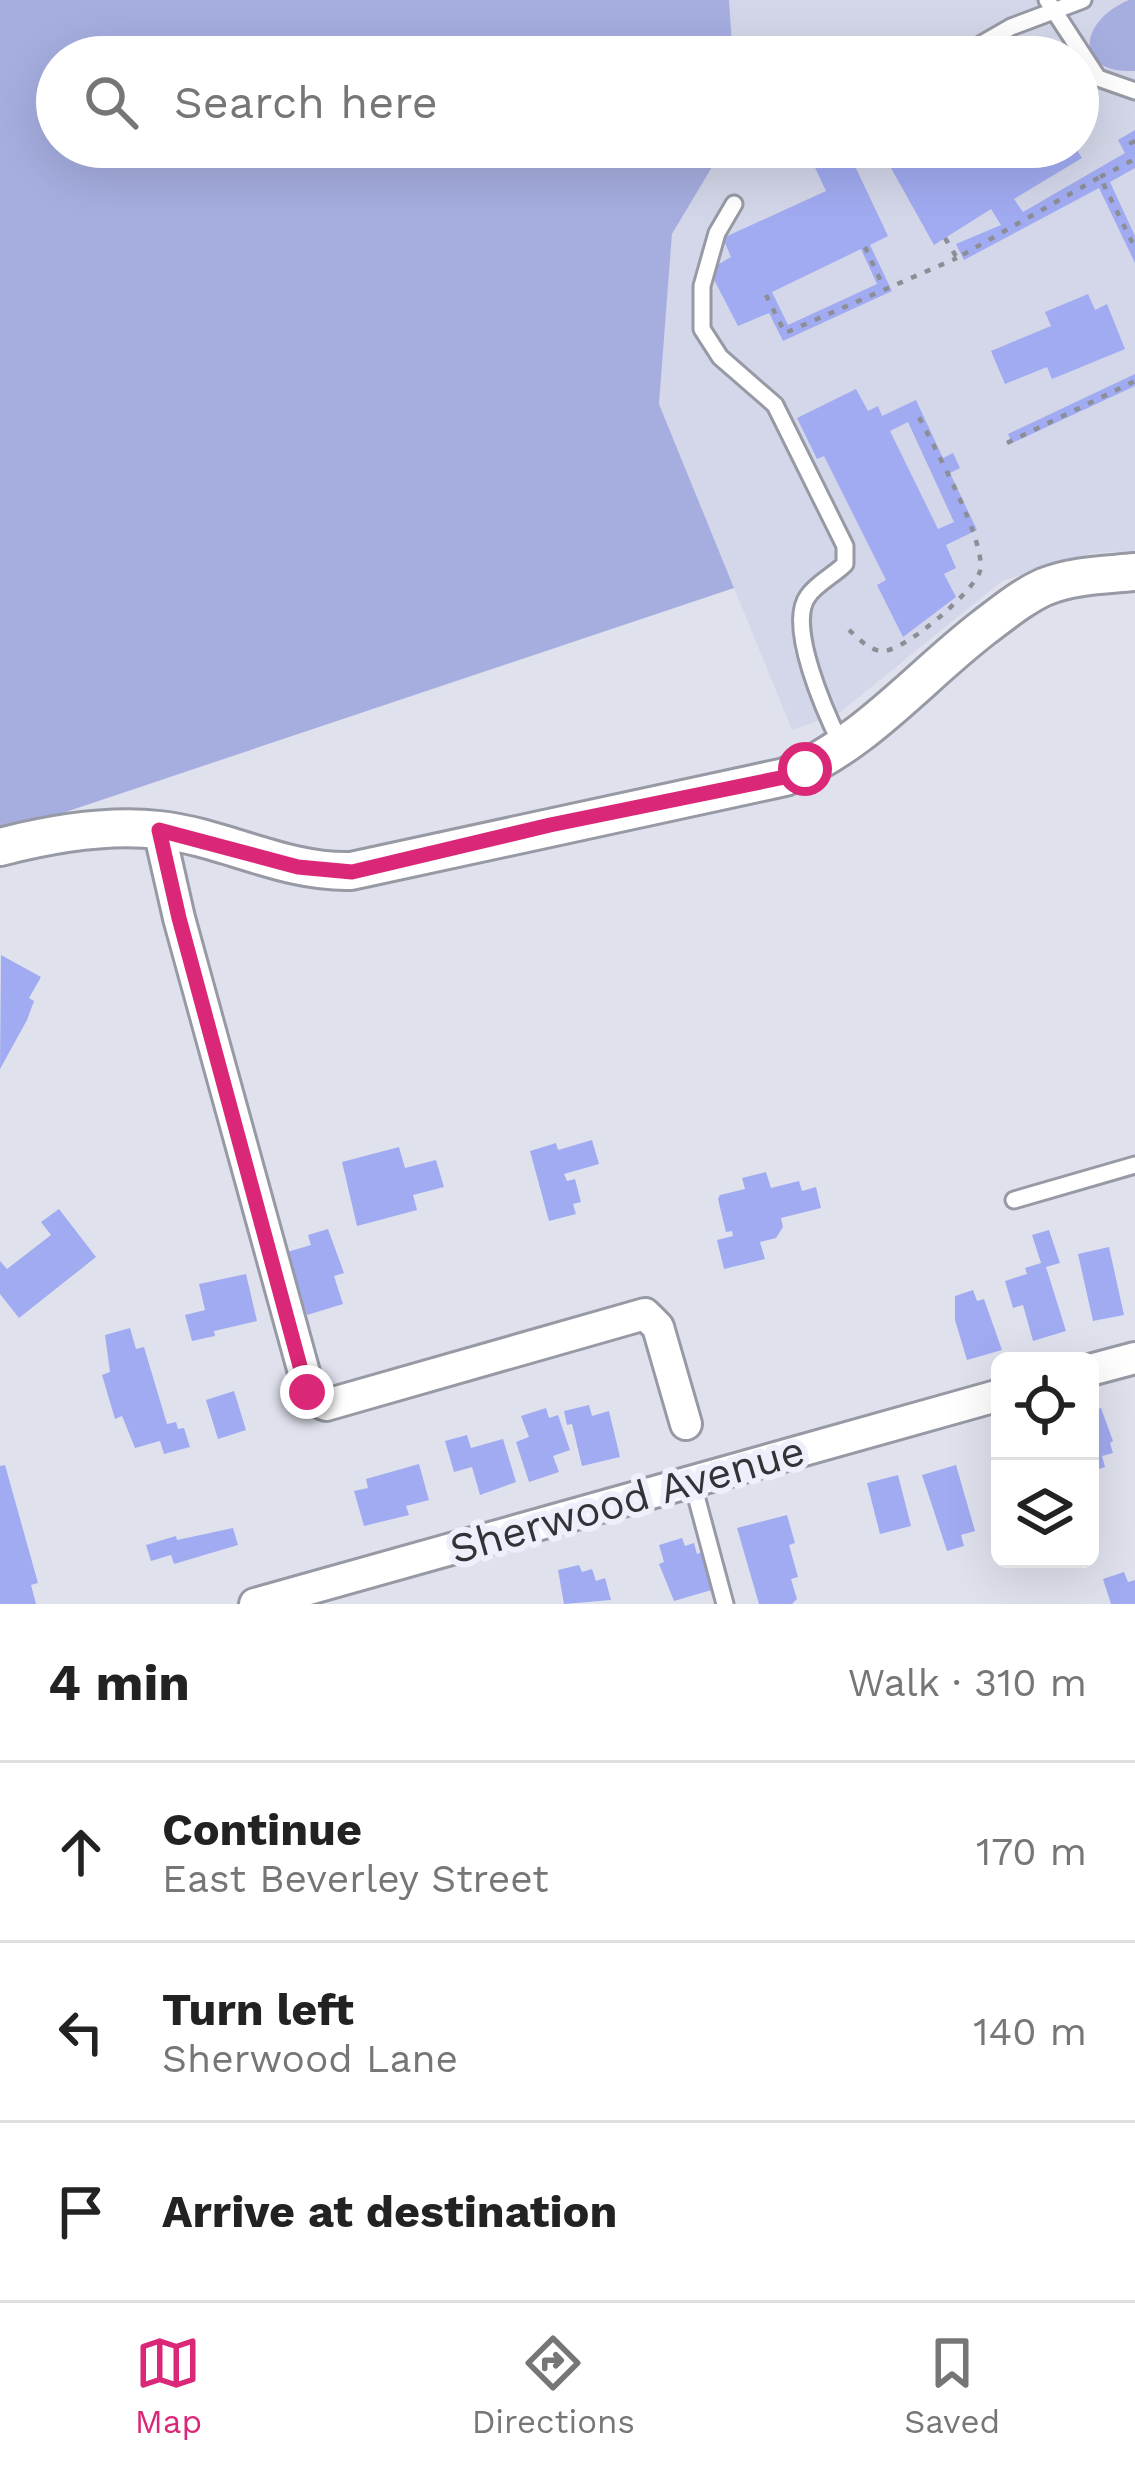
<!DOCTYPE html>
<html lang="en">
<head>
<meta charset="utf-8">
<style>
  body { margin:0; font-family:"Work Sans",sans-serif; background:#f6f6f6; color:#222 }
  .controls { position:absolute; right:36px; bottom:36px; display:grid; overflow:hidden; border-radius:18px; box-shadow:0 12px 48px #0002 }
  .controls button { width:108px; height:108px; display:grid; place-items:center; padding:0; border:0; border-bottom:3px solid #e0e0e0; background:#fff; color:#222; font:60px sans-serif }
  .stop { position:absolute; width:36px; height:36px; margin:-27px; border:9px solid #db2777; border-radius:50%; background:#fff }
  .stop.end { background:#db2777; border-color:#fff; box-shadow:0 3px 12px #0008 }
  .list { margin:0; padding:0; list-style:none }
  h2 { display:flex; justify-content:space-between; align-items:center; height:156px; margin:0; padding:0 48px; font-size:51px }
  h2 small { font-size:39px; font-weight:400; color:#767676 }
  .list li { display:grid; grid-template-columns:78px 1fr auto; gap:36px; align-items:center; box-sizing:border-box; height:180px; padding:0 48px; border-top:3px solid #e0e0e0 }
  .list b { display:block; font-size:45px; white-space:nowrap }
  .list p { margin:0; font-size:39px; white-space:nowrap; color:#767676 }
  .list em { font-size:39px; font-style:normal; color:#767676 }
  .icon { flex:none; width:66px; height:66px; fill:none; stroke:currentColor; stroke-width:2; stroke-linecap:round; stroke-linejoin:round }
  .map { position:relative; flex:none; width:1135px; height:1604px; overflow:hidden }
  .search { position:absolute; background:#fff; box-shadow:0 12px 48px #0002; left:36px; right:36px; top:36px; height:132px; display:flex; align-items:center; gap:30px; box-sizing:border-box; padding:0 42px; border-radius:66px; color:#767676; font-size:45px }
  .sheet { height:696px; background:#fff }
  nav { display:flex; justify-content:space-around; align-items:center; box-sizing:border-box; height:168px; border-top:3px solid #e0e0e0; background:#fff; font-size:33px; color:#767676 }
  nav a { display:grid; justify-items:center; gap:6px }
  nav .on { color:#db2777 }
  .map>svg:first-child { display:block }
</style>
</head>
<body>
<div class="map">
<svg width="1135" height="1604" viewBox="0 0 1135 1604">
  <rect width="100%" height="100%" fill="#dfe2ed"/>
  <!-- built -->
  <path fill="#d3d7e9" d="M729,0h406v551l-42,2 -91,28 -164,133 -46,16 -133,-326 13,-170 52,-87h354v-90h-345z"/>
  <!-- green -->
  <path fill="#a6aee0" d="M0,0h729l4,57h-676v90h667l-52,87 -13,170 75,184 -734,246z
    M1129,0h6v71c-61,3 -58,-49 -6,-71z"/>
  <!-- building -->
  <path fill="#a1abf1" fill-rule="evenodd" d="M1135,130v38l-25,14 25,54v27l-36,-75 -135,72 -8,-16 45,-19 -10,-16 -57,36 -48,-86 20,-12h169l7,11 -68,41 9,13 102,-59 -7,-13z
    M834,147h12l42,89 -18,9 22,46 -109,50 -14,-28 -31,13 -29,-56 22,-13 -8,-19 103,-47 -15,-32zM861,249l16,35 -89,41 -16,-33z
    M1088,294l7,16 12,-6 18,45 -73,30 -5,-12 -42,17 -14,-33 60,-25 -6,-14z
    M1135,374v12l-123,57 -4,-9z
    M856,389l12,22 10,-5 4,10 34,-16 27,58 10,-5 7,15 -10,5 27,57 -31,15 10,23 -12,6 12,23 -53,40 -26,-52 9,-5 -62,-124 -7,3 -20,-41zM908,422l46,100 -16,7 -48,-98z
    M1,955l40,22 -12,21 5,3 -7,19 -27,49z
    M592,1140l7,24 -35,10 3,7 8,-2 6,23 -8,2 3,10 -27,7 -19,-70 26,-8 2,7z
    M399,1147l6,21 31,-8 8,27 -31,8 4,15 -60,16 -15,-64z
    M766,1172l5,16 28,-7 3,10 14,-4 5,21 -40,10 2,9 -7,11 -16,4 5,17 -41,10 -7,-29 16,-4 -1,-5 -6,1 -8,-33 2,-4 25,-6 -3,-11z
    M59,1209l37,48 -77,61 -19,-24v-33l7,8 44,-34 -10,-13z
    M328,1229l16,44 -10,3 9,28 -36,11 -20,-63 24,-7 -3,-10z
    M1049,1230l11,33 -14,4 20,64 -33,10 -10,-36 -10,3 -8,-27 22,-7 -2,-6 16,-5 -9,-28z
    M1109,1247l15,68 -31,6 -15,-67z
    M246,1274l11,47 -43,10 1,5 -23,5 -7,-26 20,-5 -6,-26z
    M973,1290l4,11 7,-2 18,51 -35,10 -12,-40v-24z
    M130,1328l6,21 8,-2 23,77 9,-2 2,7 6,-1 6,19 -26,7 -4,-13 -25,7 -13,-32 -7,3 -13,-44 8,-3 -5,-37z
    M234,1391l12,39 -28,9 -12,-39z
    M589,1405l3,11 17,-5 11,46 -38,9 -10,-42 -5,1 -3,-14z
    M546,1408l3,10 9,-3 12,35 -17,6 6,16 -30,10 -13,-40 13,-5 -8,-21z
    M1101,1408l12,33 -3,2 3,10 -11,3 3,11 -12,4 5,15 -8,2v-77z
    M467,1435l4,13 32,-9 13,43 -36,13 -8,-28 -18,5 -9,-31z
    M419,1464l10,36 -23,6 3,9 -45,11 -10,-35 14,-3 -2,-9z
    M5,1465l33,118 -7,2 5,19h-36v-138z
    M956,1465l19,66 -14,4 3,11 -17,5 -25,-76z
    M898,1475l13,51 -31,8 -13,-51z
    M787,1515l8,28 -6,2 9,32 -7,2 6,20 -5,5h-33l-22,-76z
    M233,1528l5,17 -64,19 -3,-9 -20,6 -5,-16 30,-9 1,4z
    M682,1538l3,8 9,-3 3,11 7,-3 11,38 -41,12 -15,-37 5,-2 -5,-17z
    M579,1565l3,7 10,-3 4,12 9,-3 6,22 -47,4 -6,-34z
    M1124,1572l4,10 7,-2v24h-24l-8,-25z"/>
  <g fill="none" stroke-linecap="round" stroke-linejoin="round">
    <!-- service casing -->
    <g stroke="#9799a4" stroke-width="21">
      <path id="service" d="M1047,0l51,78 37,13
        M959,57l52,-30 72,-27
        M734,204l-17,29 -15,53v43l18,28 55,48 70,141v18c-11,11 -29,20 -37,32 -22,29 18,118 33,148
        M1014,1200l121,-35
        M692,1481l33,123"/>
    </g>
    <!-- minor casing -->
    <g stroke="#9799a4" stroke-width="36">
      <path id="minor" d="M159,830l20,88 132,480 15,7 319,-91 13,13 28,97
        M1090,1370l45,-12
        M255,1604l745,-209"/>
    </g>
    <!-- tertiary casing -->
    <g stroke="#9799a4" stroke-width="42">
      <path id="tertiary" d="M0,847c50,-13 106,-23 159,-17 65,7 125,43 192,41l434,-94c79,-32 132,-98 198,-149 20,-15 39,-31 61,-41 29,-12 61,-12 91,-15"/>
    </g>
    <!-- path -->
    <path stroke="#8c8e96" stroke-width="4.5" stroke-dasharray="6 9" stroke-linecap="butt" d="M1135,141l-4,2 4,10
      M1100,177l35,-18
      M945,238l12,20 143,-81 35,71
      M865,247l19,41
      M766,295l19,38 172,-75
      M1007,443l128,-62
      M849,630c9,8 19,19 31,21 21,4 94,-59 100,-80 7,-29 -47,-126 -62,-156"/>
    <!-- service -->
    <use href="#service" stroke="#fff" stroke-width="15"/>
    <!-- minor -->
    <use href="#minor" stroke="#fff" stroke-width="30"/>
    <!-- tertiary -->
    <use href="#tertiary" stroke="#fff" stroke-width="36"/>
  </g>
  <g fill="none" stroke-linecap="round" stroke-linejoin="round">
    <!-- route -->
    <path stroke="#db2777" stroke-width="15" d="M307,1392l-128,-474 -20,-88 139,37 54,5 198,-47 235,-48 20,-8"/>
  </g>
  <g text-anchor="middle" stroke-width="12" stroke-linejoin="round" paint-order="stroke">
    <!-- street labels -->
    <g font-size="42" fill="#323237" stroke="#edeffa">
      <text transform="translate(627 1499) rotate(-16)" y="15">Sherwood Avenue</text>
    </g>
  </g>
</svg>
<div class="controls">
<button><svg class="icon" aria-label="locate" viewBox="0 0 24 24"><circle cx="12" cy="12" r="6"/><path d="M12 2v4M12 18v4M2 12h4M18 12h4"/></svg></button>
<button><svg class="icon" aria-label="layers" viewBox="0 0 24 24"><path d="M12 4l9 5-9 5-9-5zM3 14l9 5 9-5"/></svg></button>
</div>
<div class="stop" style="left:805px;top:769px"></div>
<div class="stop end" style="left:307px;top:1392px"></div>
<div class="search"><svg class="icon" aria-label="search" viewBox="0 0 24 24"><circle cx="10" cy="10" r="6"/><path d="M15 15l6 6"/></svg>Search here</div>
</div>
<section class="sheet">
<h2>4 min<small>Walk · 310 m</small></h2>
<ul class="list">
<li><svg class="icon" aria-label="ahead" viewBox="0 0 24 24"><path d="M12 20V5M6 11l6-6 6 6"/></svg><div><b>Continue</b><p>East Beverley Street</p></div><em>170 m</em></li>
<li><svg class="icon" aria-label="left" viewBox="0 0 24 24"><path d="M17 20v-9H6M10 6l-5 5 5 5"/></svg><div><b>Turn left</b><p>Sherwood Lane</p></div><em>140 m</em></li>
<li><svg class="icon" aria-label="arrive" viewBox="0 0 24 24"><path d="M6 21V4h12l-3 4 3 4H6"/></svg><div><b>Arrive at destination</b></div></li>
</ul>
</section>
<nav>
<a class="on"><svg class="icon" aria-label="map" viewBox="0 0 24 24"><path d="M3 6l6-2 6 2 6-2v14l-6 2-6-2-6 2zM9 4v14M15 6v14"/></svg>Map</a>
<a><svg class="icon" aria-label="directions" viewBox="0 0 24 24"><path d="M12 3l9 9-9 9-9-9zM9 14v-3h6M13 9l2 2-2 2"/></svg>Directions</a>
<a><svg class="icon" aria-label="saved" viewBox="0 0 24 24"><path d="M7 4h10v16l-5-4-5 4z"/></svg>Saved</a>
</nav>
</body>
</html>
